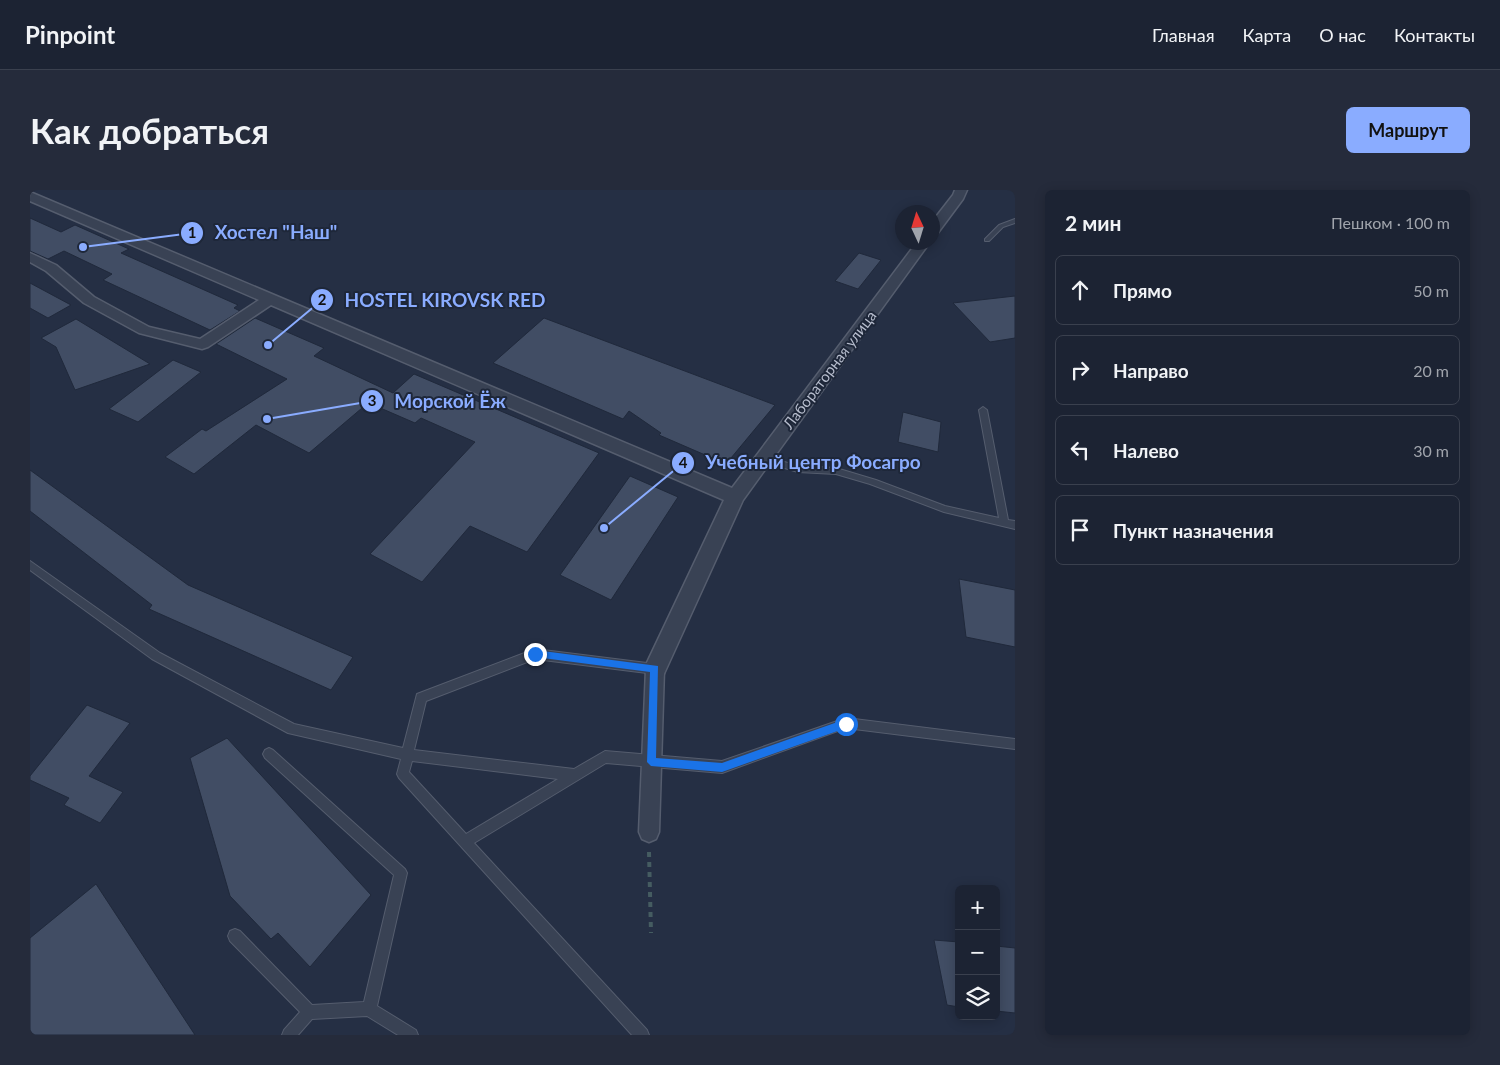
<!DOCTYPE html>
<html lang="ru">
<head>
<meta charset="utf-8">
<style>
  body { margin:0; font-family:Lato,sans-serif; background:#252b3b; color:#f1f3f6 }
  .controls { position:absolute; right:15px; bottom:15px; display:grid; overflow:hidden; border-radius:8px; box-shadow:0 2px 12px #0003 }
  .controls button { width:45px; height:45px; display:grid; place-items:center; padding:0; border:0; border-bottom:1px solid #3a404e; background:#1c2333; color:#f1f3f6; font:25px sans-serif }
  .compass { position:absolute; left:865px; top:15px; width:45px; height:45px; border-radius:50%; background:#1c2333; box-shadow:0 2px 12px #0003; rotate:356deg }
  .stop { position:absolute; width:15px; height:15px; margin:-11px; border:4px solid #1a73e8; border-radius:50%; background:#fff }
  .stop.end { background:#1a73e8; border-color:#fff; box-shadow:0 1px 5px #0008 }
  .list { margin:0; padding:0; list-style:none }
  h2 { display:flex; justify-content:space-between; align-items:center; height:65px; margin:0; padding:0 20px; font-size:21px }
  h2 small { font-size:16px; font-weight:400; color:#a0a4ac }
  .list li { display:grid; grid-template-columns:32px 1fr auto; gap:15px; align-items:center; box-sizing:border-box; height:70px; margin:0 10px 10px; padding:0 10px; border:1px solid #3a404e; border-radius:8px }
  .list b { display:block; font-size:19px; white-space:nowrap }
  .list em { font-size:16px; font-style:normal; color:#a0a4ac }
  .icon { flex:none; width:28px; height:28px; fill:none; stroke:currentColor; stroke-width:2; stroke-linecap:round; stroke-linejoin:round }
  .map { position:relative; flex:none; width:985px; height:845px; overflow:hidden; border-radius:8px }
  header { display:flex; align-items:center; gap:30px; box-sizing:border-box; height:70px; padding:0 25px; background:#1c2333; border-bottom:1px solid #3a404e }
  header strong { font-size:24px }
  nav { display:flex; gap:28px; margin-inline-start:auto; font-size:18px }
  .intro { display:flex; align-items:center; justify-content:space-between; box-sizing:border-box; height:120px; padding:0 30px }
  h1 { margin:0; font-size:35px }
  .button { padding:12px 22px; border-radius:8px; background:#8aacff; color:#111; font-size:18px; font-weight:700 }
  main { display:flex; gap:30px; padding:0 30px }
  aside { flex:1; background:#1c2333; border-radius:8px; box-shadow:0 2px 12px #0003 }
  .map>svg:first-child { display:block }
</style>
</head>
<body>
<header>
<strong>Pinpoint</strong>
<nav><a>Главная</a><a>Карта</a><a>О нас</a><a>Контакты</a></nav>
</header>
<div class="intro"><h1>Как добраться</h1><a class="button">Маршрут</a></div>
<main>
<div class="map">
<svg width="985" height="845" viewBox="0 0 985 845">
  <rect width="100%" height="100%" fill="#252f44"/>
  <!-- building -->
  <path fill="#414d64" stroke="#20293b" d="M0,28l31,14 14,-7 54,24 -8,4 117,52 -4,3 6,3 -30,19 -107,-50 9,-6 -48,-23 -16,8 -18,-8z
    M829,63l22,7 -23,29 -23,-8z
    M0,93l41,22 -23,13 -18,-10z
    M985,106v42l-25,4 -37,-39z
    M225,128l69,30 -10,8 79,37 21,-19 185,79 -72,99 -57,-26 -48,56 -52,-28 105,-112 -54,-24 -6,5 -37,-16 -6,5 -10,-4 -53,45 -53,-28 -62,49 -29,-17 37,-28 4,2 81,-52 -71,-35z
    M514,128l231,87 -49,59 -67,-29 2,-2 -32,-22 -6,8 -130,-56z
    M46,129l74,45 -75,26 -19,-43 -15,-9z
    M143,170l28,12 -63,50 -29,-13z
    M873,222l38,10 -3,30 -40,-10z
    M0,280l158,115 165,72 -22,33 -182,-81 3,-4 -122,-94z
    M600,286l48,21 -67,103 -51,-25z
    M929,389l56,11v57l-49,-10z
    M57,515l43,18 -41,53 34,16 -23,31 -36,-18 5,-7 -39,-18v-4z
    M197,548l144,157 -61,72 -32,-34 -7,6 -41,-43 -40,-138z
    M66,694l99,151h-165v-97z
    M904,750l25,2v65l-12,-2z
    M966,756l19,2v65l-19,-2z"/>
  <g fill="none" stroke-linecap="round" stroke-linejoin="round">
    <!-- service casing -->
    <g stroke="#555d6e" stroke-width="2">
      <path id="service" d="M985,29v4l-12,4 -14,14h-4v-2l14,-14z
        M953,217l4,3 21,110 7,1v8l-71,-17 -74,-28 -34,-10 -38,-2 -37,-11 -1,-2 4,-3 34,10 38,2 40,12 69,26 54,12 -20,-108z
        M0,371l130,92 134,71 109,24 14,-54 118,-45 120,15 4,2 1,3 -1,3 -4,2 -120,-15 -109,42 -12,49 160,19 31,-18 117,10 124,-43 169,21v10l-169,-21 -124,45 -116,-10 -132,80 173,187 2,5h-17l-233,-257 -2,-4 4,-15 -113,-26 -136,-74 -122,-89zM382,571l146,18 -92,55 -57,-62z
        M239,558l4,2 132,119 2,4 -30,133 39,24 2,5h-20l-31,-19 -55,3 -14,16h-16l2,-5 16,-18 -70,-71 -2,-5 2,-5 5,-2 5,2 72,74 52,-3 30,-127 -129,-117 -2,-4 2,-4z"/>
    </g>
    <!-- pedestrian casing -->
    <g stroke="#555d6e" stroke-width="3">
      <path id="pedestrian" d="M625,471l6,3 3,5 -5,163 -3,7 -7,3 -7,-3 -3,-7 7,-163 3,-5z"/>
    </g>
    <!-- minor casing -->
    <g stroke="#555d6e" stroke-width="3">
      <path id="minor" d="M925,0h12l-4,9 -26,35 -5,1v-13l21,-27z
        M0,2l702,296 185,-246h13l-187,258 -80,176 -8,3 -8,-3 -3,-7 80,-169 -453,-195 -63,42 -6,2 -63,-16 -55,-30 -38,-32 -16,-9v-9l26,12 38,32 55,30 51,12 59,-39 -229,-99z"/>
    </g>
    <!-- path -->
    <path stroke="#455c61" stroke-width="4" stroke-dasharray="5 5" stroke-linecap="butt" d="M619,662l2,81"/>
    <!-- service -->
    <use href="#service" fill="#394254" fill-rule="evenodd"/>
    <!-- pedestrian -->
    <use href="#pedestrian" fill="#394254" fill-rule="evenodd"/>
    <!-- minor -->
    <use href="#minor" fill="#394254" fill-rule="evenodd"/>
  </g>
  <!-- route -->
  <path fill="#1a73e8" d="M505,460l123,16 -2,92 66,5 124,-44 4,5 -4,4 -124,44 -71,-6 -4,-4 3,-90 -115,-15 -5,-3z"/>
  <g text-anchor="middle" stroke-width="4" stroke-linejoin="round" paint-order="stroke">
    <!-- far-street labels -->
    <g font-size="15" fill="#b7bdcd" stroke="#1e2739">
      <text transform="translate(800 180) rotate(-53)" y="5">Лабораторная улица</text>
    </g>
  </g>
  <!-- callouts -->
  <path fill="none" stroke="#8aacff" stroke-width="2" d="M53 57L162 43M238 155L292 110M237 229L342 211M574 338L653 273"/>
  <g fill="#8aacff" stroke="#1e2739" stroke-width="2">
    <circle cx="53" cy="57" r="5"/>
    <circle cx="238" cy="155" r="5"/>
    <circle cx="237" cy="229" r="5"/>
    <circle cx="574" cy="338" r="5"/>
    <circle cx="162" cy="43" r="12"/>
    <circle cx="292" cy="110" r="12"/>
    <circle cx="342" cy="211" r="12"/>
    <circle cx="653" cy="273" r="12"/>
  </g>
  <g font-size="15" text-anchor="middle" font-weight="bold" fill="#111">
    <text x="162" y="48">1</text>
    <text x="292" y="115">2</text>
    <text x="342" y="216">3</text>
    <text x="653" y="278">4</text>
  </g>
  <g font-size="19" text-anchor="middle" font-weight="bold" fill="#8aacff" stroke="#1e2739" stroke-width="4" stroke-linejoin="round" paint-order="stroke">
    <text x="246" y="49">Хостел "Наш"</text>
    <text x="415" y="117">HOSTEL KIROVSK RED</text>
    <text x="420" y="218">Морской Ёж</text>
    <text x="783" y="279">Учебный центр Фосагро</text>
  </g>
</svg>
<div class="controls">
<button>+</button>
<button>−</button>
<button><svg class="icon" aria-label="layers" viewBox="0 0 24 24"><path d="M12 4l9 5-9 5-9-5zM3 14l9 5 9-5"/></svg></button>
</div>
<svg class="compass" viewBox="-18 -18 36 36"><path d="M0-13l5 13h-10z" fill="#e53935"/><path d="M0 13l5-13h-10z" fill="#a0a4ac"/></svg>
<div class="stop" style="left:816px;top:534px"></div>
<div class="stop end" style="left:505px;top:464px"></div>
</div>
<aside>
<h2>2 мин<small>Пешком · 100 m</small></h2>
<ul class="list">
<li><svg class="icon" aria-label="ahead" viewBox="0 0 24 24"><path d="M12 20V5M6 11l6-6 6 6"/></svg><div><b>Прямо</b></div><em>50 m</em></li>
<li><svg class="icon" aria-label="right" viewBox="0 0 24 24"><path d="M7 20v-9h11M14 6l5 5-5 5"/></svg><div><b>Направо</b></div><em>20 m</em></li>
<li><svg class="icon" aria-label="left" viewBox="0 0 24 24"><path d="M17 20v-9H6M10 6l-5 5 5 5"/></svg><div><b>Налево</b></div><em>30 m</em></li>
<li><svg class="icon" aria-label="arrive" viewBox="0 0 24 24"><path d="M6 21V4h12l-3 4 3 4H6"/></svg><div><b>Пункт назначения</b></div></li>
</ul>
</aside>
</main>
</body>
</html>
